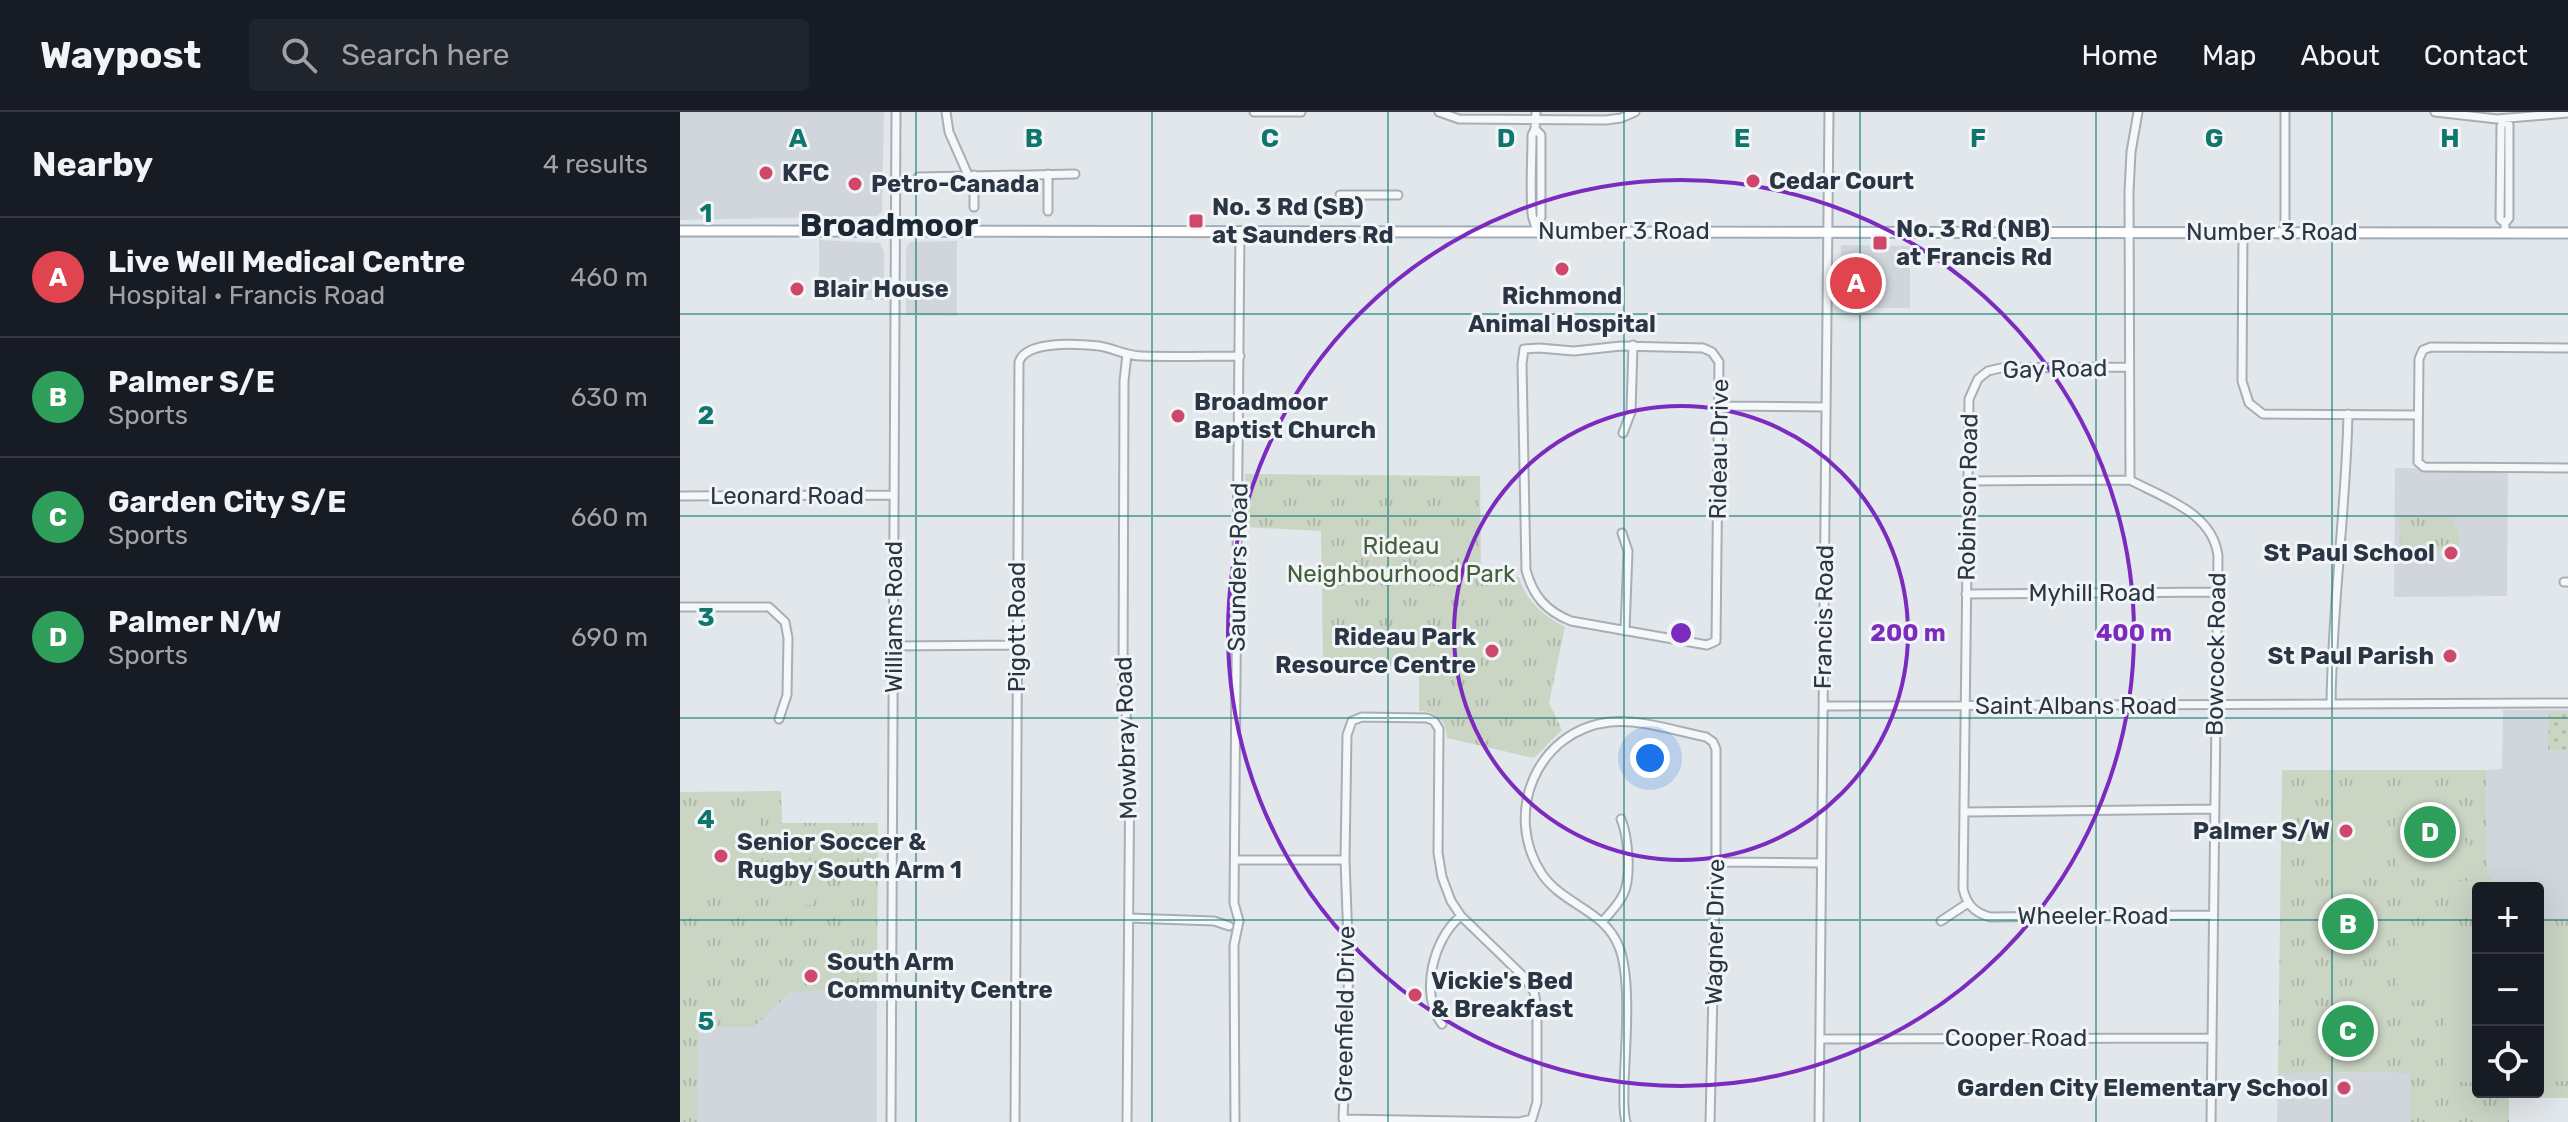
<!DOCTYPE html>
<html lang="en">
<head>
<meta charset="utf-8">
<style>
  body { margin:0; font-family:Rubik,sans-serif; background:#20242c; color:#f1f3f6 }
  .controls { position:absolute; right:24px; bottom:24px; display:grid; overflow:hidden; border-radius:8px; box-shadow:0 8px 32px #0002 }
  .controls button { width:72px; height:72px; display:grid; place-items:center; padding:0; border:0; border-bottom:2px solid #363941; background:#171b24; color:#f1f3f6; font:40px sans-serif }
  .you { position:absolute; left:970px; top:646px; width:28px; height:28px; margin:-20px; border:6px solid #fff; border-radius:50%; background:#1a73e8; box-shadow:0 0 0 12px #1a73e833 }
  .badge { display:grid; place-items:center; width:52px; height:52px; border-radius:50%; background:#cf4869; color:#fff; font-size:26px; font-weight:700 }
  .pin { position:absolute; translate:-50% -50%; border:4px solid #fff; box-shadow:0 2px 8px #0006 }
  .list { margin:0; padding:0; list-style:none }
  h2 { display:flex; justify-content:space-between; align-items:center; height:104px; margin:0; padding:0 32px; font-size:34px }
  h2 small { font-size:26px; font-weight:400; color:#9ea1a6 }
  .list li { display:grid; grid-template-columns:52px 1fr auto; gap:24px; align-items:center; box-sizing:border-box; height:120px; padding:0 32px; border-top:2px solid #363941 }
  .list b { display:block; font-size:30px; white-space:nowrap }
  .list p { margin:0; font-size:26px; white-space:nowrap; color:#9ea1a6 }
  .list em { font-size:26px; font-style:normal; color:#9ea1a6 }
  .icon { flex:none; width:44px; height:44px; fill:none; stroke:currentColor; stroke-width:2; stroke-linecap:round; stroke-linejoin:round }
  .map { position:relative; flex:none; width:1888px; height:1010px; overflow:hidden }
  header { display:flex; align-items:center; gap:48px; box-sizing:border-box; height:112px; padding:0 40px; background:#171b24; border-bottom:2px solid #363941 }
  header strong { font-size:38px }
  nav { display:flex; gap:44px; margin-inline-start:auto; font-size:28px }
  .search { width:560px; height:72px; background:#20242c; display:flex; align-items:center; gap:20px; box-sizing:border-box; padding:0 28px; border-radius:8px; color:#9ea1a6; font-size:30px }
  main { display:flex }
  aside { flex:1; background:#171b24 }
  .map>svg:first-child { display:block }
</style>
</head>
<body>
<header>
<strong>Waypost</strong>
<div class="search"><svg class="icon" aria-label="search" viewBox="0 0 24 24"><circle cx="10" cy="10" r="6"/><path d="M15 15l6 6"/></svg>Search here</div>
<nav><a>Home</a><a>Map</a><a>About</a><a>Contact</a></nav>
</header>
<main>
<aside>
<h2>Nearby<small>4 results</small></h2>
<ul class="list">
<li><span class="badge" style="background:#e0444e">A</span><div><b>Live Well Medical Centre</b><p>Hospital · Francis Road</p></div><em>460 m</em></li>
<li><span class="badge" style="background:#2e9e5b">B</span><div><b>Palmer S/E</b><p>Sports</p></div><em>630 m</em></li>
<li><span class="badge" style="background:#2e9e5b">C</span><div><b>Garden City S/E</b><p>Sports</p></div><em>660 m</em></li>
<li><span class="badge" style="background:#2e9e5b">D</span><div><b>Palmer N/W</b><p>Sports</p></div><em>690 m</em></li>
</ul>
</aside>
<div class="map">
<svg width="1888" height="1010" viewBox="0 0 1888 1010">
  <defs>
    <pattern id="grass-dots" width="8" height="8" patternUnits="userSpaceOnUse" patternTransform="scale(2)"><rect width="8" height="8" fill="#cad5c4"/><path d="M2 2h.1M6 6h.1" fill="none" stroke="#aeb7aa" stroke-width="1.8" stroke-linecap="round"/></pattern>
    <pattern id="park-tufts" width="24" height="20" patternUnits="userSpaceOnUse" patternTransform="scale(2)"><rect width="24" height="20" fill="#cad5c4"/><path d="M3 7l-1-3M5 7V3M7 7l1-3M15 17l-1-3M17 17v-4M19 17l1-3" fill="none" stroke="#aeb7aa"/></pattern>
  </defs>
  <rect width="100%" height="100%" fill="#e2e7eb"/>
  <!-- built -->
  <path fill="#d1d6dd" d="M0,0h204l-2,100 -5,4 -197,4z
    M139,128l61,3 4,9v48h-65z
    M277,129v75l-51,-1v-66l2,-5 3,-2z
    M1161,133l69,1v62h-70z
    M1715,356l113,2 -1,126 -113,1z
    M1823,598h65v210h-30v-32h-47l-4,-11 -1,-107 16,-1z
    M197,879v131h-180v-95h57l37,-35z
    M1730,960v50h-133l1,-49z"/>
  <!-- grass -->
  <path fill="url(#grass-dots)" d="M1869,600h19v39l-20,-1z"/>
  <!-- park -->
  <path fill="url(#park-tufts)" d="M565,362l235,2 1,100 38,1c7,25 24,38 46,50l-16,76 13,27 -28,28 -87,-20c-1,-18 -10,-27 -28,-27v-42l-96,-3 -2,-135 -76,-4z
    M1719,405h55v13h5v20l-59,1z
    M1602,658h204l1,106 4,1v11h-13v204h60v-172h30v178h-59v24h-99v-50l-6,2 -7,-2 -119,1z
    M101,679l1,32h96l-1,168 -86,1 -37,35h-56l-1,95h-17v-330z"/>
  <!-- garden -->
  <path fill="#cad5c4" d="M1692,683h6l1,70 -4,3 -70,1c4,-46 21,-66 67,-74z
    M1716,683c46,-1 73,26 73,72l-69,1 -3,-4z
    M0,708h81l1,72h-82z
    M132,748v18h-28v-17z
    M1811,768v8h-13v8l-20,1v-16z
    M1696,774l4,4 2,69c-47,1 -72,-24 -75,-71z
    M105,775h27v18h-27z
    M1722,817h69l-1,16 8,1v137l-32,-2v-93l-26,12 -22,2v-70z
    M0,818h19l-1,65h-18z
    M1858,825h30v144h-29z
    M1701,881v70l-3,3 -69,1c-1,-47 26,-73 72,-74z"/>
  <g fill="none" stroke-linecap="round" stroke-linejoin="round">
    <!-- minor casing -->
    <g stroke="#a7aeb5" stroke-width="11">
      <path id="minor" d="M266,0l3,20 19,43
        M574,0h47
        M759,0l20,7 147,1 15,-2 14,-6
        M1458,0l-7,40 -2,40 1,288c34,18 83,33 88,76l-7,566
        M1755,0l62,7 71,-6
        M855,17l6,6v82l-5,7
        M368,62v37
        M238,65l157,-3
        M660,83h58
        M294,95v-32
        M1825,111l-5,-4 1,-93 4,-7
        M856,119c0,-8 -4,-11 -4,-18 -2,-26 0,-52 0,-78l3,-6 1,-17
        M1563,120l-1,149 7,22 14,11 155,1
        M1605,121v-121
        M1825,121v-10l4,-5v-93l-4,-6
        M941,234l82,2 9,4 7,10 -3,279 -9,4 -136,-24c-25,-10 -38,-25 -45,-51l-4,-206 2,-15 15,-1 35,3z
        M1888,236l-137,-1 -8,3 -4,9 -1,103 6,5 144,1
        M447,242l-3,27 -1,304 7,67 -3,370
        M1448,255l-127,1 -13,3 -10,8 -9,20 -6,490c4,16 12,24 27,28l223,-2
        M1040,294l106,1
        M943,321l8,-21 2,-67
        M1287,369l163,-1
        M0,384l214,-1
        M942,421l6,18 -3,80
        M1884,470h4
        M1286,482l251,-2
        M0,495h89l16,15 3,16 -1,57 -8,24
        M214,534l123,-1
        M1651,592c1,-97 15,-193 17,-290
        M1143,594l745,-3
        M682,605l65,1 7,3 5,8 -1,124 4,24 9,24 10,15 63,61 10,15 3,16v94l-5,17 -13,3 -176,-3 6,-151 -4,-108 2,-125 5,-14z
        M1284,700l251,-3
        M555,748h110
        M1036,750l105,1
        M449,806l85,3 15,5
        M923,809c7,-8 15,-16 20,-26 9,-17 5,-59 -2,-76
        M1261,809l27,-18
        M762,912c-23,-29 -9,-86 19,-108
        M1140,927l391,-1
        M211,1010l5,-1010
        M335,1010l4,-760c7,-22 60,-18 80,-16 14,2 27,10 42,10 33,1 66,0 99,0
        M555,1010l-1,-177 5,-24 -5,-18 6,-672
        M946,1010c-3,-11 -2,-24 -2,-36 1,-36 8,-107 -5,-139 -14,-37 -56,-42 -77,-73 -40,-60 -5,-144 68,-152 31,-3 66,9 96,15l7,5 3,7v113l-6,260
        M1139,1010l10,-1010"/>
    </g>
    <!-- major casing -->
    <g stroke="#a2acb7" stroke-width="13">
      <path id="major" d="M0,119l1888,2"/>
    </g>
    <!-- minor -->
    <use href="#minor" stroke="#f5f7f9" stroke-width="7"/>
    <!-- major -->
    <use href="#major" stroke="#fff" stroke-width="9"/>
  </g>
  <!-- grid -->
  <path fill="none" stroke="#0f766e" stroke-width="2" stroke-opacity="0.55" d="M236,0v1010M472,0v1010M708,0v1010M944,0v1010M1180,0v1010M1416,0v1010M1652,0v1010M0,202h1888M0,404h1888M0,606h1888M0,808h1798M1858,808h30"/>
  <!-- distance rings -->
  <g fill="none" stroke="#7b2cbf" stroke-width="4">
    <circle cx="1001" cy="521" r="227"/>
    <circle cx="1001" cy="521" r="453"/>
  </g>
  <!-- markers -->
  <g fill="#cf4869" stroke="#f2f5f8" stroke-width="3">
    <circle cx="86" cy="61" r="8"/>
    <circle cx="1073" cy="69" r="8"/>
    <circle cx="175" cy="72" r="8"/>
    <rect x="508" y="101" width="16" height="16" rx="4"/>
    <rect x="1192" y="123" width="16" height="16" rx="4"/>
    <circle cx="882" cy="157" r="8"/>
    <circle cx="117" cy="177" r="8"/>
    <circle cx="498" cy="304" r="8"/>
    <circle cx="1771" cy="441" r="8"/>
    <circle cx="812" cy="539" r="8"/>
    <circle cx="1770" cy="544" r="8"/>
    <circle cx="1666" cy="719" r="8"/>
    <circle cx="41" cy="744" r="8"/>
    <circle cx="131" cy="864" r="8"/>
    <circle cx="735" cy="883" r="8"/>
    <circle cx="1664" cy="976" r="8"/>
  </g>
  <g text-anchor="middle" stroke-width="6" stroke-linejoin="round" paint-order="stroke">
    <!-- poi labels -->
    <g font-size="24" font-weight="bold" fill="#2a3643" stroke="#f2f5f8" text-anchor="start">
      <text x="102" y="69">KFC</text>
      <text x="1089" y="77">Cedar Court</text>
      <text x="191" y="80">Petro-Canada</text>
      <text x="532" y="103">No. 3 Rd (SB)<tspan x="532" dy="28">at Saunders Rd</tspan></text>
      <text x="1216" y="125">No. 3 Rd (NB)<tspan x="1216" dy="28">at Francis Rd</tspan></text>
      <text x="133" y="185">Blair House</text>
      <text x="882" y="192" text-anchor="middle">Richmond<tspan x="882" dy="28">Animal Hospital</tspan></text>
      <text x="514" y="298">Broadmoor<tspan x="514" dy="28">Baptist Church</tspan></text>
      <text x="1755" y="449" text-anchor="end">St Paul School</text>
      <text x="796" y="533" text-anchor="end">Rideau Park<tspan x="796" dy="28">Resource Centre</tspan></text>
      <text x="1754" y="552" text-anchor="end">St Paul Parish</text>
      <text x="1650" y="727" text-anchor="end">Palmer S/W</text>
      <text x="57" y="738">Senior Soccer &amp;<tspan x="57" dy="28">Rugby South Arm 1</tspan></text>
      <text x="147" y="858">South Arm<tspan x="147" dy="28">Community Centre</tspan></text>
      <text x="751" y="877">Vickie's Bed<tspan x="751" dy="28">&amp; Breakfast</tspan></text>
      <text x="1648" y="984" text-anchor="end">Garden City Elementary School</text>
    </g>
    <!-- street labels -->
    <g font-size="24" fill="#2a3643" stroke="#f2f5f8">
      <text x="944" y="127">Number 3 Road</text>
      <text x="1592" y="128">Number 3 Road</text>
      <text transform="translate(1375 257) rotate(-1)" y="8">Gay Road</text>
      <text transform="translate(1039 337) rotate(-89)" y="8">Rideau Drive</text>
      <text x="107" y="392">Leonard Road</text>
      <text transform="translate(1288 385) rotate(-89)" y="8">Robinson Road</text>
      <text transform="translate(558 455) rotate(-89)" y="8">Saunders Road</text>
      <text x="1412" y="489">Myhill Road</text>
      <text transform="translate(214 505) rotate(-90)" y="8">Williams Road</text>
      <text transform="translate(1144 505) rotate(-89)" y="8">Francis Road</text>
      <text transform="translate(337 515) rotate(-90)" y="8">Pigott Road</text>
      <text transform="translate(1536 542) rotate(-89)" y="8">Bowcock Road</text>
      <text x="1396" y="602">Saint Albans Road</text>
      <text transform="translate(446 626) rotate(-92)" y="8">Mowbray Road</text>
      <text x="1413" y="812">Wheeler Road</text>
      <text transform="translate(1035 820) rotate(-89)" y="8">Wagner Drive</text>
      <text transform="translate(665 902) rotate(-89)" y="8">Greenfield Drive</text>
      <text x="1336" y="934">Cooper Road</text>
    </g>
    <!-- park labels -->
    <g font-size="24" fill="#435f37" stroke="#f2f5f8">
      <text x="721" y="442">Rideau<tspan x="721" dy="28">Neighbourhood Park</tspan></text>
    </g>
    <!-- district labels -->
    <g font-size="32" font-weight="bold" fill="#1c2734" stroke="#f2f5f8">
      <text x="209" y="124">Broadmoor</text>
    </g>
  </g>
  <g font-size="26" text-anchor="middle" font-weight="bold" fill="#0f766e" stroke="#f2f5f8" stroke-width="6" stroke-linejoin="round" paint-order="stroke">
    <text x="118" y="35">A</text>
    <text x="354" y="35">B</text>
    <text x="590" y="35">C</text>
    <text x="826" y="35">D</text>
    <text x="1062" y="35">E</text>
    <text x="1298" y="35">F</text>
    <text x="1534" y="35">G</text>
    <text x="1770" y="35">H</text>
    <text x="26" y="110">1</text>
    <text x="26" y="312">2</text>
    <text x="26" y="514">3</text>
    <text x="26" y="716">4</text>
    <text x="26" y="918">5</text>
  </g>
  <circle cx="1001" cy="521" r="12" fill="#7b2cbf" stroke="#f2f5f8" stroke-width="4"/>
  <g font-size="24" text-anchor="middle" font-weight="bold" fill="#7b2cbf" stroke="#f2f5f8" stroke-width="6" stroke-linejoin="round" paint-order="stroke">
    <text x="1228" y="529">200 m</text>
    <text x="1454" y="529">400 m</text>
  </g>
</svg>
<div class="controls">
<button>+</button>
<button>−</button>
<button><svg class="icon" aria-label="locate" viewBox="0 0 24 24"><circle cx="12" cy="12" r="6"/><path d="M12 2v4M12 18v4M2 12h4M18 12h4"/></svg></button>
</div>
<div class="you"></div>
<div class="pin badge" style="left:1176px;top:171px;background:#e0444e">A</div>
<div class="pin badge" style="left:1668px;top:812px;background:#2e9e5b">B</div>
<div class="pin badge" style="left:1668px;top:919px;background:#2e9e5b">C</div>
<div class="pin badge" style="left:1750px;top:720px;background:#2e9e5b">D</div>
</div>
</main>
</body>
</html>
